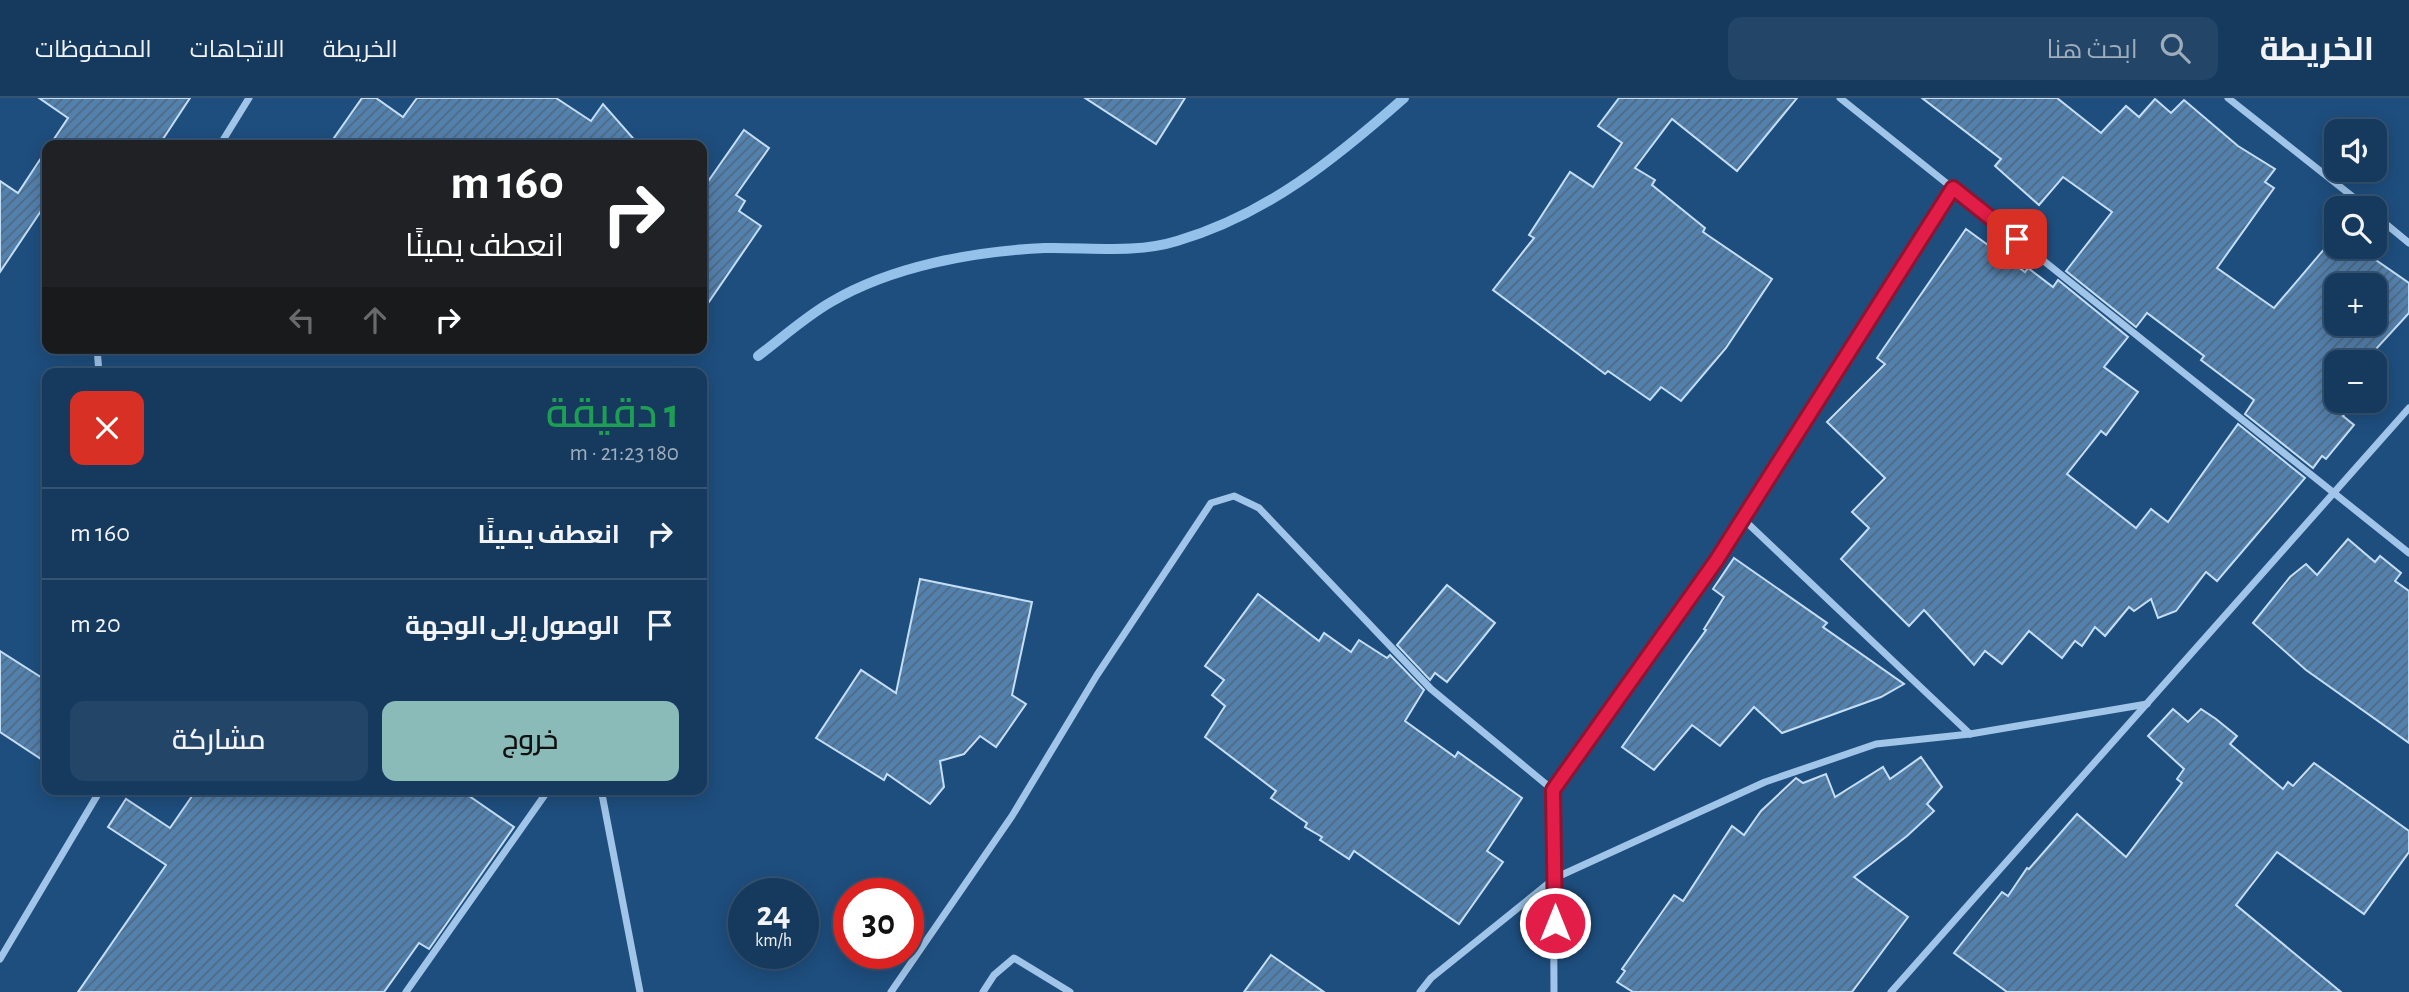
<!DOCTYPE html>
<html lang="ar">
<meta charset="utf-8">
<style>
:root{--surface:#163a5e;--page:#234567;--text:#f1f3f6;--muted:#9eadbc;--line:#355473;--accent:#8bbbb9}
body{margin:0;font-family:"Alegreya Sans",Cairo,sans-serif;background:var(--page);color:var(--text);direction:rtl;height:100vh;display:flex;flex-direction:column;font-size:26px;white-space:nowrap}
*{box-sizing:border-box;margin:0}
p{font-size:23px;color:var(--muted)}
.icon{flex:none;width:38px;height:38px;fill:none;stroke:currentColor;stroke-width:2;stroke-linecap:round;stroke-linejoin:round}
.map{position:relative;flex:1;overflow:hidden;direction:ltr}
.side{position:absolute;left:42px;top:270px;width:665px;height:427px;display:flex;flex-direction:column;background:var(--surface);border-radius:14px;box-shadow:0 4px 18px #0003,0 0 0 2px var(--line);direction:rtl}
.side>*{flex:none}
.banner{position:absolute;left:42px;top:42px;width:665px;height:214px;border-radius:14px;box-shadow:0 4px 18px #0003,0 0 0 2px var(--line);direction:rtl;background:#202124;color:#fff;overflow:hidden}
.tools{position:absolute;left:2324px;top:21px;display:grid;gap:14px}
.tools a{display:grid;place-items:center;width:63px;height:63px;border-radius:14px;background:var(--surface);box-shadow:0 4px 18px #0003,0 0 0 2px var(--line);font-size:35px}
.speed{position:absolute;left:728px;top:780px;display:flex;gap:14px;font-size:35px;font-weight:700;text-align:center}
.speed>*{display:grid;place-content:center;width:91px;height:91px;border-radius:50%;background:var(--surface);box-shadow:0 4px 18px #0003,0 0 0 2px var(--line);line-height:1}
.speed small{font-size:18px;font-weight:400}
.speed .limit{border:10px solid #d22;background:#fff;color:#111}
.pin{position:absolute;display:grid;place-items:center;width:60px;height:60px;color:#fff;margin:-30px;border-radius:14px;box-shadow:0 4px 10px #0006}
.me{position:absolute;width:77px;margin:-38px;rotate:0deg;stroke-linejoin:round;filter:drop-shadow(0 0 5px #0008)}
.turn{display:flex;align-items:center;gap:24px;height:147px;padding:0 28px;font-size:32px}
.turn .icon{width:91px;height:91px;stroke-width:2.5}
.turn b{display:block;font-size:49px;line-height:60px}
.lanes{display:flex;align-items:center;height:66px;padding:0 28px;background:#0003;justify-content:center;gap:35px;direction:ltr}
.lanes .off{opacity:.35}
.round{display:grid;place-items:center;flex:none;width:74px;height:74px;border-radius:14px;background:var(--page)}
.overview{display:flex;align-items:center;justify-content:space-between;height:119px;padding:0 28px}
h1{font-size:42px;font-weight:600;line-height:52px;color:#1e9e55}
.action{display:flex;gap:14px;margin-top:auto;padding:14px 28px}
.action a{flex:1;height:80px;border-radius:14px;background:var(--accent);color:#111;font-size:28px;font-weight:600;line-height:80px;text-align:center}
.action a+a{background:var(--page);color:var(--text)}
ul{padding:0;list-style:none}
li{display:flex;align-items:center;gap:21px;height:91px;padding:0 28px;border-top:2px solid var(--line)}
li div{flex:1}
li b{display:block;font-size:26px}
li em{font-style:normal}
header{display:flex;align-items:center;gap:42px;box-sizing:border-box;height:98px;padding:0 35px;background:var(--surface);border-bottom:2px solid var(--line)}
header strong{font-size:33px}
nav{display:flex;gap:38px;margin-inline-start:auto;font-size:24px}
.search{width:490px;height:63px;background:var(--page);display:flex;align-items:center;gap:18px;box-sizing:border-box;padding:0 24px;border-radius:14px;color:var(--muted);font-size:26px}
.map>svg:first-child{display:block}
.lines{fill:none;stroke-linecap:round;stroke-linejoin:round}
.stream{stroke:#94c1ea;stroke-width:10}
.building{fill:url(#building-hatch);stroke:#c4def6;stroke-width:2;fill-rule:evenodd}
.minor{stroke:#a0c5e8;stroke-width:7}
.route-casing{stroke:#92132f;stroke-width:18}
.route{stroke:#e11d48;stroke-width:12}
</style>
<header>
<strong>الخريطة</strong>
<div class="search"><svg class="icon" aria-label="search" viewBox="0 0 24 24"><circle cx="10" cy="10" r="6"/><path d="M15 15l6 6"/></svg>ابحث هنا</div>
<nav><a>الخريطة</a><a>الاتجاهات</a><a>المحفوظات</a></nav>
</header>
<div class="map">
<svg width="2409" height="894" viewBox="0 0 2409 894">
<defs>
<pattern id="building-hatch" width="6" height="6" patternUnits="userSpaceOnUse" patternTransform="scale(1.75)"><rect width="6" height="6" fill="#5381ad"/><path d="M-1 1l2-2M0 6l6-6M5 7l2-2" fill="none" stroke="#506981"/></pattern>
</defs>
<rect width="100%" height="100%" fill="#1e4e7e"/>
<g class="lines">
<path class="stream" d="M 758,258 C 782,240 805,219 831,204 C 892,168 975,153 1045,150 C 1089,149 1135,156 1177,143 C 1266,117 1335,61 1404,0"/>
</g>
<g class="building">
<path d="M 39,0 L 190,0 L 159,47 L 50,47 L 68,20 Z"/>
<path d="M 362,0 L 376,0 L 403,19 L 417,0 L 556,0 L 591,23 L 603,6 L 639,47 L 329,47 Z"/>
<path d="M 1085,0 L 1185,0 L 1156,46 Z"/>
<path d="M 1619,0 L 1797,0 L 1737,73 L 1672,21 L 1635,70 L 1655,82 L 1652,87 L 1705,130 L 1703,134 L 1772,181 L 1726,250 L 1681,303 L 1661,289 L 1650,302 L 1608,273 L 1605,276 L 1493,192 L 1534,140 L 1529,137 L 1570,74 L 1593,89 L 1622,45 L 1598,28 Z"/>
<path d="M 1922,0 L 2057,0 L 2101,35 L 2126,8 L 2139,19 L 2155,1 L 2171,15 L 2184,2 L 2238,48 L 2275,71 L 2265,84 L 2274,90 L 2217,170 L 2274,210 L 2326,149 L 2357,149 L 2409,185 L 2409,215 L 2364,264 L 2336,264 L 2336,294 L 2328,303 L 2355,303 L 2343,318 L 2354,327 L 2326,361 L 2322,358 L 2313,370 L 2245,316 L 2254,302 L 2201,262 L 2204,258 L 2147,215 L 2136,229 L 2066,173 L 2112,114 L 2063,79 L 2039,107 L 1995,68 L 2001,61 ZM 2336,187 L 2375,187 L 2375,226 L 2336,226 Z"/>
<path d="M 744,32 L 769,50 L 736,97 L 745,103 L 739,113 L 761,128 L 702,214 L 702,92 Z"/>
<path d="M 47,51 L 47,104 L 0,174 L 0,83 L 18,95 Z"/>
<path d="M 1966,131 L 2025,174 L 2028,170 L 2053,189 L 2058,182 L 2128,239 L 2104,269 L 2138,294 L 2106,337 L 2101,333 L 2067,376 L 2136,430 L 2151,411 L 2168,424 L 2238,326 L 2305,380 L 2217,483 L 2206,474 L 2176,513 L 2158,520 L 2151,501 L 2134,513 L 2129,509 L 2105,538 L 2095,529 L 2082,548 L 2075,543 L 2062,560 L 2029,533 L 2002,566 L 1985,553 L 1974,567 L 1924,512 L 1909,528 L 1841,461 L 1869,430 L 1852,414 L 1885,380 L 1827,324 L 1885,266 L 1877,260 Z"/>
<path d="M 2348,441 L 2375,464 L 2380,458 L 2401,475 L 2395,483 L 2409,493 L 2409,645 L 2306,572 L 2253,525 L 2290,479 L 2306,466 L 2317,477 Z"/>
<path d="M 1734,460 L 1827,525 L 1823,529 L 1904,586 L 1881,599 L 1782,635 L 1754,609 L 1720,648 L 1692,627 L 1654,672 L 1622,649 L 1706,532 L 1704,531 L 1724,499 L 1713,491 Z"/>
<path d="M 920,481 L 1032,504 L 1012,597 L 1026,606 L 996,649 L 980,638 L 964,656 L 940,663 L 944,689 L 930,706 L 887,676 L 884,682 L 816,640 L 861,572 L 896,595 Z"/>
<path d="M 1447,487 L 1495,525 L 1447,584 L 1435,575 L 1430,582 L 1397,547 Z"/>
<path d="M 1258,496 L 1319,543 L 1324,535 L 1351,554 L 1359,542 L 1387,560 L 1390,557 L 1424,592 L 1405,623 L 1455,659 L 1458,654 L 1522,700 L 1487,753 L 1503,764 L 1459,826 L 1354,753 L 1349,761 L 1320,742 L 1322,739 L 1305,729 L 1307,725 L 1271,700 L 1276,693 L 1205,639 L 1225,608 L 1212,597 L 1224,582 L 1205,568 Z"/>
<path d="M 0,553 L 47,583 L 47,665 L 0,634 Z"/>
<path d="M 2173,611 L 2188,624 L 2201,611 L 2216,621 L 2237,638 L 2230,646 L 2283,691 L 2288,684 L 2293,688 L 2314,665 L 2409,733 L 2409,754 L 2364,816 L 2277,754 L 2236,807 L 2341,894 L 2007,894 L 1954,855 L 2002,794 L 2008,798 L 2027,770 L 2029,771 L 2077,716 L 2126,759 L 2182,685 L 2177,681 L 2184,671 L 2148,638 Z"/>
<path d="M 1921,659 L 1942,689 L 1927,706 L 1934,713 L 1907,738 L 1854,779 L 1908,819 L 1852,894 L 1633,894 L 1617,884 L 1625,873 L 1622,871 L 1674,797 L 1683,803 L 1732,728 L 1744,737 L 1761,713 L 1796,680 L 1803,685 L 1826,676 L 1835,699 L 1883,669 L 1890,681 Z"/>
<path d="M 197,691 L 459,691 L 514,729 L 429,851 L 419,845 L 384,894 L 78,894 L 166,767 L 108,729 L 126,701 L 170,730 Z"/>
<path d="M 1271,857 L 1324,894 L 1244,894 Z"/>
</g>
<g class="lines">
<g class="minor">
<path d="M 1840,0 L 2409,455"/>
<path d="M 2228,0 L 2367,110"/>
<path d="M 220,47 L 249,0"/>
<path d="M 2375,117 L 2409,145"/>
<path d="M 97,250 L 99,275"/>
<path d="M 1741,419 L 1970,636"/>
<path d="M 601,691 L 640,894"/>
<path d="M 0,861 L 101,691"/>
<path d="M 406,894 L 549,691"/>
<path d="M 891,894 L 1012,718 L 1097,577 L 1211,405 L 1234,398 L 1259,410 L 1431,591 L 1553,692"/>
<path d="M 983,894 L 994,877 L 1014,860 L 1070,894"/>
<path d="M 1420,894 L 1431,880 L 1555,780 L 1765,684 L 1876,646 L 1970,636 L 2147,606"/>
<path d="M 1554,894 L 1553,692 L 1716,463 L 1953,90"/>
<path d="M 1891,894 L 2409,310"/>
</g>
</g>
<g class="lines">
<g class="route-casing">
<path id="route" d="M 1555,825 L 1553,692 L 1716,463 L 1953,90 L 2017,141"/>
</g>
<use href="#route" class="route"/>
</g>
</svg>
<div class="tools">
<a><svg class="icon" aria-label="sound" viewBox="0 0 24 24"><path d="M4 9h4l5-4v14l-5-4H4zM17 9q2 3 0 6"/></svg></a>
<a><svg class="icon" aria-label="search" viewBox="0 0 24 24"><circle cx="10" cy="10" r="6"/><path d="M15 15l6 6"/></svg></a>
<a>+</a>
<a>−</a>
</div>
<div class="speed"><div>24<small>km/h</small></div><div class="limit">30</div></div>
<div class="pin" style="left:2017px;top:141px;background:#d93025"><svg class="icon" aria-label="arrive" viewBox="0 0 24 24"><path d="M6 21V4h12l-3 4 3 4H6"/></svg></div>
<svg class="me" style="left:1555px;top:825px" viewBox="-20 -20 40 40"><circle r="17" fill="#e11d48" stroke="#fff" stroke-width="3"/><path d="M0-11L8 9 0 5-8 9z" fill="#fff"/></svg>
<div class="banner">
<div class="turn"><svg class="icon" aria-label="right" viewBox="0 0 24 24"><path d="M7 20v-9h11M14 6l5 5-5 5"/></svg><div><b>160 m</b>انعطف يمينًا</div></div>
<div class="lanes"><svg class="icon off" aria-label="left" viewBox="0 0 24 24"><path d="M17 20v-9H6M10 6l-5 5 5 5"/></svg><svg class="icon off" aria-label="ahead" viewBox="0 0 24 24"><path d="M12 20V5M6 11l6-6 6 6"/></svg><svg class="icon" aria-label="right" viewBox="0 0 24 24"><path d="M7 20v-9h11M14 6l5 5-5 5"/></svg></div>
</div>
<section class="side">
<div class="overview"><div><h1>1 دقيقة</h1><p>180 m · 21:23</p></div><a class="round" style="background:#d93025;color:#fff"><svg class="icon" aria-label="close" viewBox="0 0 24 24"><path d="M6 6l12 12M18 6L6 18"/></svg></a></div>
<ul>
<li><svg class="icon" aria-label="right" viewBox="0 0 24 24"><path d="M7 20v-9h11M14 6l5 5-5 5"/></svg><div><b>انعطف يمينًا</b></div><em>160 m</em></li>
<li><svg class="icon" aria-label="arrive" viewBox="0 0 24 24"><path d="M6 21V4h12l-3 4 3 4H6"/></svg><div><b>الوصول إلى الوجهة</b></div><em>20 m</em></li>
</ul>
<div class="action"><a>خروج</a><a>مشاركة</a></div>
</section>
</div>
